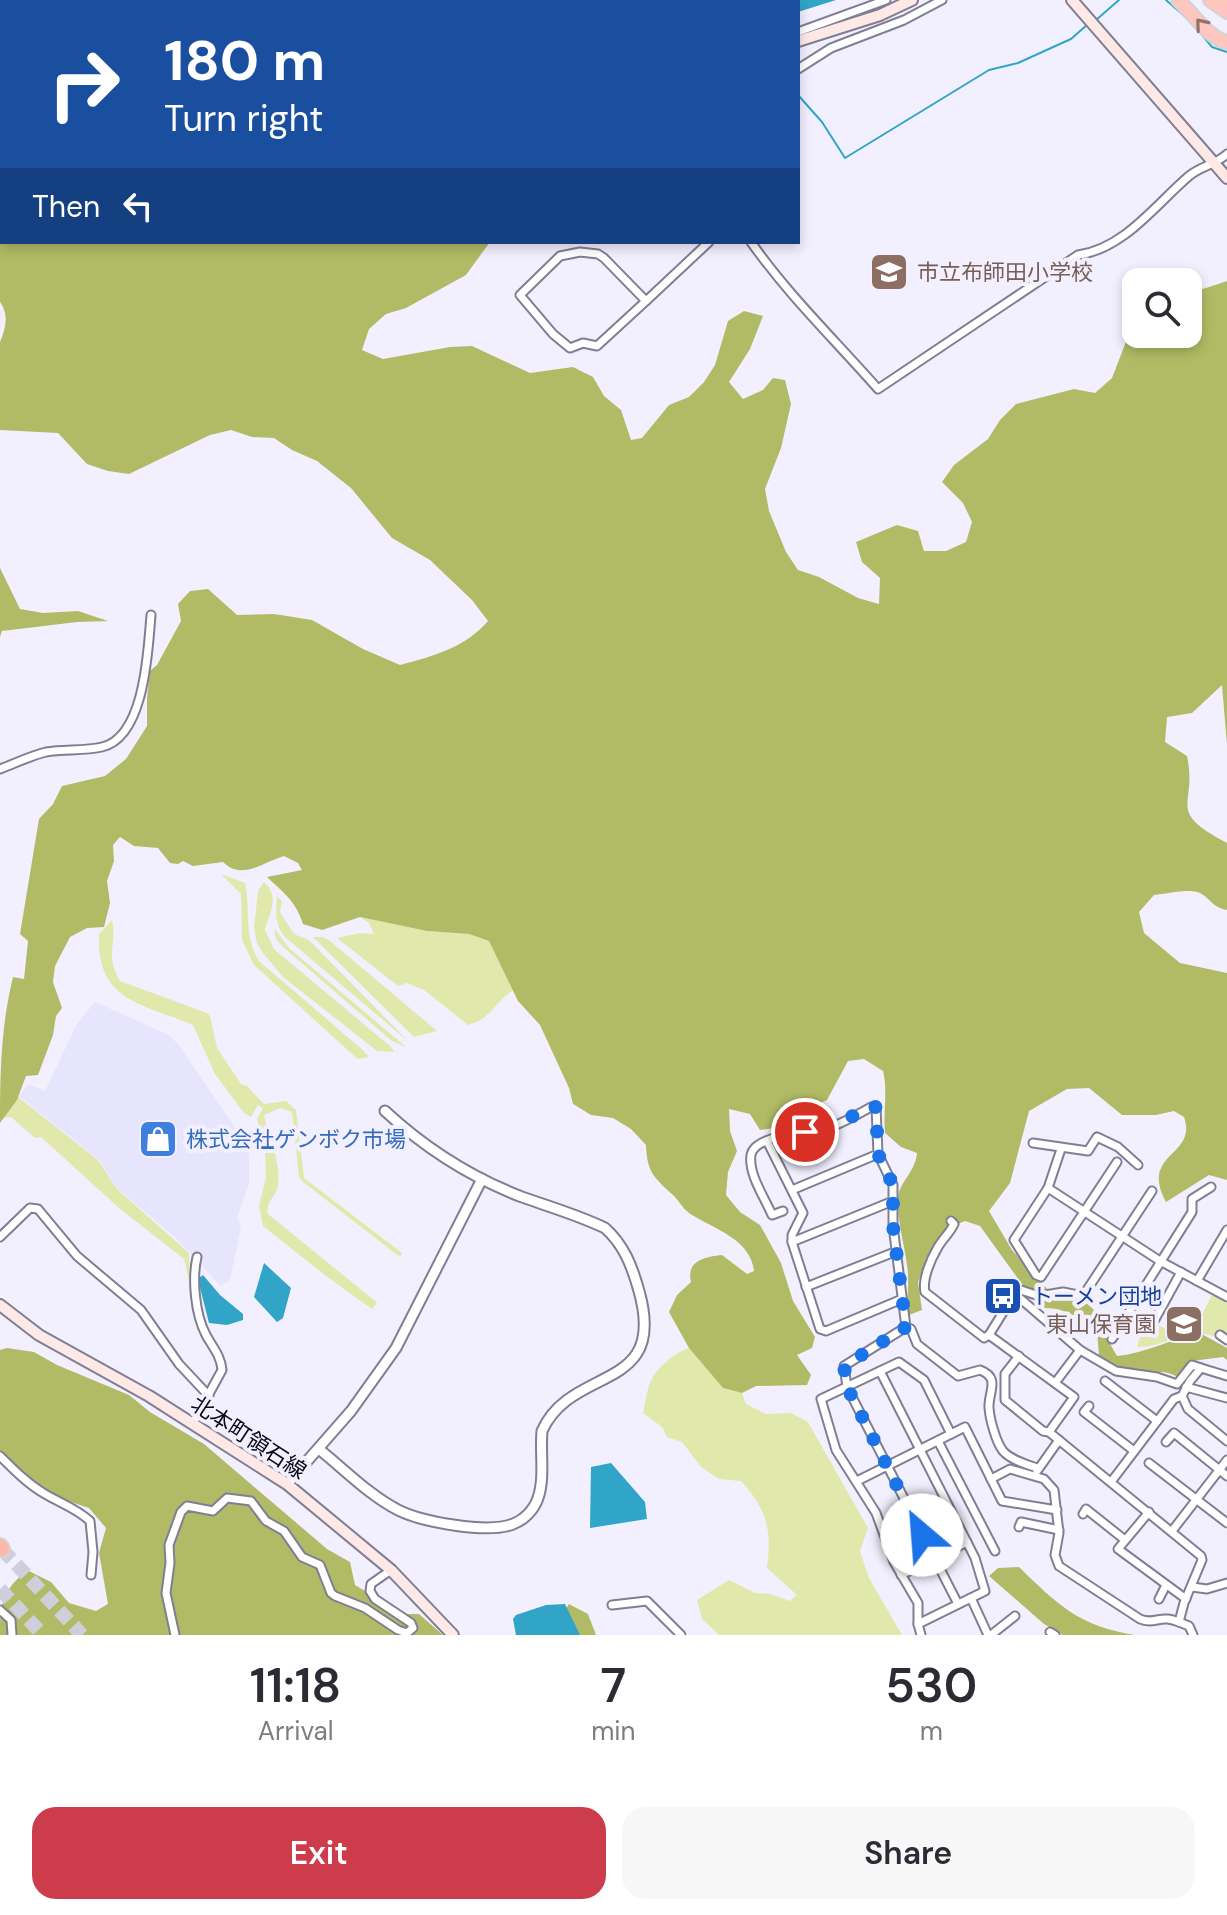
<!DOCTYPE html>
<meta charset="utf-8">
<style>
:root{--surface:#fff;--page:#f7f7f7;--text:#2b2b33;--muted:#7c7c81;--accent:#cc3c4b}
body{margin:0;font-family:"DM Sans","Noto Sans JP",sans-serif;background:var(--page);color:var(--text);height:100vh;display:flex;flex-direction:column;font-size:30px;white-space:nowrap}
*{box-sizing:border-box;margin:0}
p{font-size:26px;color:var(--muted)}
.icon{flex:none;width:44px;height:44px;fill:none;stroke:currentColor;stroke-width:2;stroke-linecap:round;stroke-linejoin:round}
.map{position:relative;height:1635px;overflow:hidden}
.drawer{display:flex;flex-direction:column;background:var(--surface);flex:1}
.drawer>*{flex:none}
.guide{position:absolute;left:0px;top:0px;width:800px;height:244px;box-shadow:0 4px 12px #0003;background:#1a4fa0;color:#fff;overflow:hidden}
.controls{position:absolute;left:1122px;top:268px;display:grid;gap:16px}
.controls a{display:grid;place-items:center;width:80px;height:80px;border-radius:16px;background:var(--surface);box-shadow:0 4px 12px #0003;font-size:40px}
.pin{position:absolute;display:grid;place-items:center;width:68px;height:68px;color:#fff;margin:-34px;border:4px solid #fff;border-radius:50%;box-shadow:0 2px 8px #0007}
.me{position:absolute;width:88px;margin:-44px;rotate:333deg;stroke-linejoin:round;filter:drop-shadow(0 0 6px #0008)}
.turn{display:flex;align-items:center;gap:28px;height:168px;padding:0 32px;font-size:36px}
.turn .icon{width:104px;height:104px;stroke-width:2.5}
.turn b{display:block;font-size:56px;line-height:68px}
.then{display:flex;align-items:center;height:76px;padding:0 32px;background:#0003;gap:16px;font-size:30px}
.eta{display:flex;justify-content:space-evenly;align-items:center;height:136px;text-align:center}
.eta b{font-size:48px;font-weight:600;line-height:56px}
.primary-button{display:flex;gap:16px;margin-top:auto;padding:16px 32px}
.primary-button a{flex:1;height:92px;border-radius:24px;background:var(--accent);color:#fff;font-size:32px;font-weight:600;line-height:92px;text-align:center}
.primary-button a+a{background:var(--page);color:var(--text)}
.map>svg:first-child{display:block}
.built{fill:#e7e4fd}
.green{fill:#e0e9ab}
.forest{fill:#b1bb65}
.water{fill:#30a5c7}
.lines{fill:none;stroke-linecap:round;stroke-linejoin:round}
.stream{stroke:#30a5c7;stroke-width:2}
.motorway-tunnel{stroke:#cfcedb;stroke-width:14;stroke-dasharray:14 7;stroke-linecap:butt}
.minor-casing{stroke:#807e93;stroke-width:11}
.tertiary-casing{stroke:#807e93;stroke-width:13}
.secondary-casing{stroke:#807e93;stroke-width:14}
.trunk-casing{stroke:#d3d3d4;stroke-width:16}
.motorway-casing{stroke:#d3d3d4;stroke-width:18}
.minor{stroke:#fff;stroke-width:7}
.tertiary{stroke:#fff;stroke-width:9}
.secondary{stroke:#fee9e6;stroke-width:10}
.trunk{stroke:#fec6bc;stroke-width:12}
.motorway{stroke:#fdb7ac;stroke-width:14}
.oneway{stroke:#917170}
.route{stroke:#1a73e8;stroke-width:14;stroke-dasharray:0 25.2}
.labels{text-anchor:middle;stroke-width:8;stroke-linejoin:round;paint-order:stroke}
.education-label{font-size:22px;fill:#785e54;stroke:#f2f0ff;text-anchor:start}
.shop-label{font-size:22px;fill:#366cbe;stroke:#f2f0ff;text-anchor:start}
.transit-label{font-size:22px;fill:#164399;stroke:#f2f0ff;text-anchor:start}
.street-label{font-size:22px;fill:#0b0a12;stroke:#f2f0ff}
</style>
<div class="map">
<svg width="1227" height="1635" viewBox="0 0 1227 1635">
<rect width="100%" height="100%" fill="#f2f0ff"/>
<path class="built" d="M 95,1002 L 167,1034 L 178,1044 L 247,1145 L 249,1153 L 249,1184 L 237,1217 L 241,1226 L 230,1280 L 221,1286 L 177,1239 L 117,1188 L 99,1160 L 19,1096 L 29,1084 L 45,1091 L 77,1024 Z"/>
<g class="green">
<path d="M 221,874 L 245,883 C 251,910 243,938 260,962 L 364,1051 L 369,1057 L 358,1059 L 353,1055 L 254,965 L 242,940 L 241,894 Z"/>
<path d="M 264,882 C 280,896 270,912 265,930 L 274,949 L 391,1047 L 394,1052 L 377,1051 L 283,977 L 262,952 L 257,943 L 254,927 L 258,891 Z"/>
<path d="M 277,896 L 282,901 L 280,912 L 294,934 L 309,940 L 409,1042 L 285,937 C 274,924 276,912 277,896 Z"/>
<path d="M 360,917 L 427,931 L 469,934 L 489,941 L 515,989 C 495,1001 492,1019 468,1025 L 424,990 L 407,983 L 398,986 L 337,938 L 360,933 L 374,934 L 369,923 Z"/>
<path d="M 112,920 C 118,943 104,954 120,981 L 207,1013 L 210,1016 L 217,1048 L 241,1084 L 247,1086 L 264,1104 L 286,1101 L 296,1110 L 304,1178 L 402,1253 L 400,1257 L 303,1182 L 299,1177 L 292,1112 L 280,1108 L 264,1115 C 268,1138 281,1159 278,1185 C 277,1197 265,1201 268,1214 L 375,1301 L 377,1303 L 372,1309 L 326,1276 L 263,1226 L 259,1206 L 266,1177 L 265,1151 L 257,1119 L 263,1108 L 258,1105 L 251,1117 L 244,1113 L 215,1074 L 193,1025 C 141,1003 96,1001 99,934 Z"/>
<path d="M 274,928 L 289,948 L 406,1047 L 392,1041 L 282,946 L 276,939 Z"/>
<path d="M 313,937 L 323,937 L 330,941 L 437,1031 L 414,1037 Z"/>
<path d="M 18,1097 L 98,1160 L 117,1189 L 189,1253 L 190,1284 L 184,1259 L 119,1208 L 41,1137 L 35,1138 L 11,1117 L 3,1118 Z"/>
<path d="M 1212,1295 L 1227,1303 L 1227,1334 L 1218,1331 L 1216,1337 C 1181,1325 1170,1347 1137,1347 L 1141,1333 L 1150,1321 L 1176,1334 L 1194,1330 Z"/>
<path d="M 689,1348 L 723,1388 L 742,1393 L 746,1404 L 766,1414 L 791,1413 L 808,1422 L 868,1528 L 860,1551 L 869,1578 L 902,1635 L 719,1635 L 702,1619 L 697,1600 L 729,1580 L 755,1593 L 770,1594 L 790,1601 L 797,1595 L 767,1568 C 772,1529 767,1510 741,1481 L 719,1479 L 701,1467 L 682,1442 L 667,1437 L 662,1427 L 643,1413 C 649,1384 648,1376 672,1357 C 678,1353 682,1350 689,1348 Z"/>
</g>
<g class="forest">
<path d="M 0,0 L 278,2 L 2,2 L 2,242 L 490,242 L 466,275 L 406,308 L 386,314 L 369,329 L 362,350 L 383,359 L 450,347 L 472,346 L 530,373 L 573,367 L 593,377 L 604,396 L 621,410 L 631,440 L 642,438 L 669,405 L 689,397 L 704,382 L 715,365 L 728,321 L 744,311 L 763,316 L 750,349 L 729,382 L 743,399 L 763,390 L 773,378 L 785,380 L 791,404 L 781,448 L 765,489 L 769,511 L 786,552 L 798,570 L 819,577 L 858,598 L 879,604 L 880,578 L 862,562 L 856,542 L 897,525 L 918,531 L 924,551 L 946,551 L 966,542 L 972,522 L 963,503 L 942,482 L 954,465 L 988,439 L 1000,420 L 1016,404 L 1074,389 L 1095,393 L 1112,378 L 1127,339 L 1136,330 L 1136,334 L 1188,334 L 1188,294 L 1227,281 L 1227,745 L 1222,685 L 1192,713 L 1167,717 L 1165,742 L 1187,756 C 1198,807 1164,810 1227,843 L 1227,910 C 1212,907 1211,899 1200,893 C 1188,888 1167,894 1154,895 L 1139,912 L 1144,933 L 1180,963 L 1227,973 L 1227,1180 L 1209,1175 L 1166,1202 C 1139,1152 1198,1157 1184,1117 L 1174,1111 L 1156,1115 L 1122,1115 L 1089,1088 L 1067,1089 L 1029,1111 L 1010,1183 L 989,1211 L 1012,1250 L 1052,1294 L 1086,1302 L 1098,1314 L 1105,1335 L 1117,1356 C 1146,1353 1171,1339 1200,1333 L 1227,1348 L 1227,1360 L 1223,1357 L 1192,1361 L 1179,1378 C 1161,1367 1154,1375 1134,1373 C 1121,1371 1110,1362 1099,1355 L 1097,1332 C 1081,1319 1066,1308 1045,1308 L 1024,1287 L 980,1226 L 965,1221 L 946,1229 L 926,1264 L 918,1282 L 922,1310 L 909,1315 C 906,1298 910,1281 907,1265 C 904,1243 897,1220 898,1198 C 899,1182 915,1173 917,1153 L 901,1147 L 885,1133 C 883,1112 888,1091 883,1071 L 864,1059 L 848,1061 L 827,1100 L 807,1109 L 781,1127 L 760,1130 L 750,1114 L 729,1109 L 730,1131 L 737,1151 L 728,1172 L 726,1195 L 740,1212 L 760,1225 L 781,1263 L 793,1301 L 815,1337 L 812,1348 L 797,1355 L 811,1375 L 807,1385 L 756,1386 L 742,1393 L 723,1388 L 689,1348 L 669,1312 L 677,1295 L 691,1282 C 686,1261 704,1257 722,1255 L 747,1274 L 754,1271 C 751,1240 715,1229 692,1215 C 685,1211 680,1203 675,1197 C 655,1178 647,1174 646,1145 L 631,1129 L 613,1118 L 591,1115 L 573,1104 L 569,1088 L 540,1025 L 518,1001 L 489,941 L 469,934 L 427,931 L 360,917 L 322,930 L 303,924 C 296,901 283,892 267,877 L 302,870 L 298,863 L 284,856 C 263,862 242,881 223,862 L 193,866 L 183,861 L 178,864 L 170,863 L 158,848 L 134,846 L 120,837 L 113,845 L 114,861 L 107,881 L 110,903 L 104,927 L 87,928 L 70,937 L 55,966 L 53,982 L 62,1008 L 56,1016 L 53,1035 L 38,1075 L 26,1076 L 17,1100 L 0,1123 C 0,1073 1,1026 13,977 L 24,979 L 28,941 L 20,934 L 39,819 L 53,804 L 62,786 L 105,776 L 126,759 L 147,726 L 147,698 L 150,671 L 157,665 L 181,621 L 178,604 L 190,591 L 208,589 L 237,615 L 274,614 L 312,620 L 363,649 L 400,665 C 433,656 465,648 488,621 L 472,600 L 430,560 L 392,538 L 351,488 L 317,461 L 292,450 L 274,438 L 252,437 L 231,430 L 210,435 L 129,474 L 108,471 L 87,464 L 58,433 L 0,430 L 0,342 C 6,328 9,314 0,302 Z"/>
<path d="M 0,568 L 20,609 L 43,613 L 78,611 L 108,621 L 77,622 L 2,631 L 0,637 Z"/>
<path d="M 7,1348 L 34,1352 L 57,1365 L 129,1395 L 150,1412 L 204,1444 L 327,1549 L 350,1562 L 355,1585 L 403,1614 L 419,1614 L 443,1635 L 0,1635 C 0,1602 2,1592 27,1570 L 51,1582 L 69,1603 L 96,1611 L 108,1604 L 99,1553 L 106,1528 L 89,1508 L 41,1492 L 0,1451 L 0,1350 Z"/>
<path d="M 1019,1567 C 1058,1605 1079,1626 1135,1635 L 1063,1635 L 1044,1624 L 989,1576 L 998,1568 Z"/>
<path d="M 569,1604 L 588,1614 L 596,1635 L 574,1635 L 565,1610 Z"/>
</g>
<g class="water">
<path d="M 555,0 L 836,0 L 798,12 L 798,2 Z"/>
<path d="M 264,1263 L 291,1288 L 283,1318 L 277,1322 L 254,1297 Z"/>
<path d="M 203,1275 L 220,1295 L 243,1314 L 243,1320 L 227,1325 L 209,1323 L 199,1284 L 199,1278 Z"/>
<path d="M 611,1463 L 645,1502 L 647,1519 L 590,1528 L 591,1467 Z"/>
<path d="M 565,1604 L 580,1635 L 516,1635 L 513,1619 L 516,1615 L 546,1605 Z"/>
</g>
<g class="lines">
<g class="stream">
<path d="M 1166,0 L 1189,20"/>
<path d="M 1096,20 L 1119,0"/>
<path d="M 1199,31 L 1212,47 L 1227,52"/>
<path d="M 798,95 L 822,122 L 845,158 L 989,70 L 1018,63 L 1051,48 L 1071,39 L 1088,24"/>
</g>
<g class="motorway-tunnel">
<path d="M 2,1549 L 82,1635"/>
<path d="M 0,1589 L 43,1635"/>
</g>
<g class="minor-casing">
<g id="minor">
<path d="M 421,0 L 431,2"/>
<path d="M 474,0 L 478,2"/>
<path d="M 798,32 L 886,0"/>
<path d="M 798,69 L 831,48 L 904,20 L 942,0"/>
<path d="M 751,242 C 789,296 835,340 878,389 L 1078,255 C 1124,249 1156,204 1189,176 C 1201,166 1215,165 1227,154"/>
<path d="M 580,252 L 598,254 L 604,258 L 646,301 L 597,346 L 583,343 L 570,348 L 553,334 L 520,295 L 560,256 Z"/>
<path d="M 646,301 L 709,242"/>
<path d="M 0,769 C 16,763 30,756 46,752 C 64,749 84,751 102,747 C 145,737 148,650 151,615"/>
<path d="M 767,1141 L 803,1213 L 792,1235 L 792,1242 L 820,1329 L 826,1331 L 902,1299"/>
<path d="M 1033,1143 L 1088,1151 L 1097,1137 L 1118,1147 L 1138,1165"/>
<path d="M 1061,1149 L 1048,1188 L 1014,1240 L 1036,1275 L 1041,1277 L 1117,1162"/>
<path d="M 1048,1188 L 1160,1261 L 1227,1297"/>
<path d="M 792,1190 L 878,1154"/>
<path d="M 783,1211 L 772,1215 C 765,1198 748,1174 751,1155 C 755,1133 815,1133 831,1127 C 845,1122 858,1114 871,1107 L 876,1107 L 878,1154 L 893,1185 L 893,1226 L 906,1327 L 911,1329 L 917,1344 L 958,1376 L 980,1370 C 1001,1378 988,1392 989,1408 C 990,1420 996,1442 1003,1451 C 1011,1460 1026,1464 1037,1468"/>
<path d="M 951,1221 L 954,1224 C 950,1233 943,1238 938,1247 C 931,1259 922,1279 925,1292 L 984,1338 L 989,1335 L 1074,1397 L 1049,1432 L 1201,1556 L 1202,1560 L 1184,1603 L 1179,1622"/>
<path d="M 0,1237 L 30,1208 L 38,1209 L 77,1256 L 141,1310 L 179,1364 L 209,1396"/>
<path d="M 792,1242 L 893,1201"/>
<path d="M 1197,1281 L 1227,1230"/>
<path d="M 806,1287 L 897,1251"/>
<path d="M 1016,1295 L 1080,1350 L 1055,1383"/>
<path d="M 1154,1321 L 1181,1272"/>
<path d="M 906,1327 L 844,1366 L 847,1387 L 958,1604"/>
<path d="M 989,1335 L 1010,1301 L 1021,1290 L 1039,1296 L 1063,1292 L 1083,1296 L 1152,1191"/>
<path d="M 1220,1335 L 1227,1340"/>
<path d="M 1112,1339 L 1192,1212 L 1192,1199 L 1211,1187"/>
<path d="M 1080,1350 L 1116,1371 L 1157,1377 L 1177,1384 L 1192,1365 L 1201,1368"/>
<path d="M 1019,1356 L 1005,1374 L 1005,1400 L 1043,1431 L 1049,1432"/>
<path d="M 880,1371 L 975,1558 L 985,1591 L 918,1624"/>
<path d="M 1227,1376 L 1201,1368 L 1190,1381 L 1182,1396 L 1188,1409 L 1227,1441"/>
<path d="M 1105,1381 L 1157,1421"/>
<path d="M 1186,1387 L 1227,1398"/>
<path d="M 1089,1406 L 1084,1412 L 1134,1451"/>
<path d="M 193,1423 L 222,1370 C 221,1356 212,1346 206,1335 C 195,1314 192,1279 197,1257"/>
<path d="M 938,1441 L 995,1551"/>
<path d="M 1166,1442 L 1174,1433 L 1227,1476"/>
<path d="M 0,1456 C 14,1470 28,1484 45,1494 C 62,1504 76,1508 90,1521 L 93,1552 L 91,1575"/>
<path d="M 1149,1463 L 1227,1523"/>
<path d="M 1037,1471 L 1059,1440"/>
<path d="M 991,1479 L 1010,1469 L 1044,1479 L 1054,1490 L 1059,1533 L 1055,1555 L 1059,1566 L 1140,1619 C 1152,1624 1157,1618 1168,1619 C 1175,1620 1182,1623 1189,1626 L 1193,1635"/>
<path d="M 857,1481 L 965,1427 L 1002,1501 L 1057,1510"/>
<path d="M 1111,1482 L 1174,1399 L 1182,1396"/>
<path d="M 1149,1512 L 1118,1549 L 1186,1599"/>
<path d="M 1083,1514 L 1086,1509 L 1125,1540"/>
<path d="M 1019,1527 L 1021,1522 L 1059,1530"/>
<path d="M 1172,1531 L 1227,1460"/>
<path d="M 901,1575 L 967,1542"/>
<path d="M 1192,1587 L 1207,1589 L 1227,1583"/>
<path d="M 971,1598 L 988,1635"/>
<path d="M 1159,1599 L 1166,1585"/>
<path d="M 612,1605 L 647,1601 L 681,1635"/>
<path d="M 0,1610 L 11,1620 L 12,1635"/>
<path d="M 1050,1632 L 1055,1635"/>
<path d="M 175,1635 L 166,1593 L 170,1563 L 169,1545 L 181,1512 L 187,1506 L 213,1511 L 227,1498 L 251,1501 L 266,1521 L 284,1531 L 302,1557 L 320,1565 L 331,1593 L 335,1596 L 365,1608 L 398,1630 L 407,1633 L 413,1628 L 411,1623 L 375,1599 L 370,1591 L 371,1584 L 391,1570"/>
<path d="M 921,1635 L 918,1624 L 918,1603 L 894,1562 L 876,1513 L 836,1450 L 821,1399 L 899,1362 L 924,1380 L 951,1434"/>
<path d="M 991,1635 L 1015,1616"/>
</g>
</g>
<g class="tertiary-casing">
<g id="tertiary">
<path d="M 320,1450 C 345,1470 369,1495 398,1510 C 422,1522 488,1534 513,1524 C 524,1520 534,1510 538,1498 C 545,1478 540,1452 542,1431 C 572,1364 668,1394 639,1291 C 632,1266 624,1245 605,1228 C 578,1215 550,1207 522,1197 C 470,1177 426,1149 385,1111"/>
<path d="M 287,1484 L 351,1411 L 396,1348 L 482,1179"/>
</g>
</g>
<g class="secondary-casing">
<g id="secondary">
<path d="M 679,0 L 680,2"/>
<path d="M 1072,0 L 1227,178"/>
<path d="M 798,41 L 880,15 L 912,0"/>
<path d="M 0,1305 L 39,1335 L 149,1396 L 287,1484 L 391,1570 L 453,1635"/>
</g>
</g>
<g class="trunk-casing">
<g id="trunk">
<path d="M 1178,0 C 1193,13 1209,39 1227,42"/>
<path d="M 1210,0 L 1227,12"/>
<path d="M 1225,0 L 1227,1"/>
</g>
</g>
<g class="motorway-casing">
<path id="motorway" d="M 0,1546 L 2,1549"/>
</g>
<use href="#minor" class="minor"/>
<use href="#tertiary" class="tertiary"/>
<use href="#secondary" class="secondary"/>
<use href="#trunk" class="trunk"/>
<use href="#motorway" class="motorway"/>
</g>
<defs><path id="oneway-chevron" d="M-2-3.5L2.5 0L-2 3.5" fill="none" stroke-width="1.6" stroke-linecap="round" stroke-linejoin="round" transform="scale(2)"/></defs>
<use class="oneway" href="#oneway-chevron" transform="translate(1201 24) rotate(-130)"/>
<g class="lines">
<path class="route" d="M 805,1132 L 831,1127 L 871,1107 L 876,1107 L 878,1154 L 893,1185 L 893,1226 L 906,1327 L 844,1366 L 847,1387 L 922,1535"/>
</g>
<defs>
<g id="school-square" transform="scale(2)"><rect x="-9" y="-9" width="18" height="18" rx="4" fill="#8d6e63" stroke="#f2f0ff"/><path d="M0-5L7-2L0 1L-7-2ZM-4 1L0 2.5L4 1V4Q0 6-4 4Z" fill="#fff"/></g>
<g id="shop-square" transform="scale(2)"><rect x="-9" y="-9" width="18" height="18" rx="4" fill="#3f7fe0" stroke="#f2f0ff"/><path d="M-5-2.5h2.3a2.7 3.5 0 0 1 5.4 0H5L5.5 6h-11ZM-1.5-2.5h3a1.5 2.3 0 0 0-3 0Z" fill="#fff"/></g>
<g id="bus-square" transform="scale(2)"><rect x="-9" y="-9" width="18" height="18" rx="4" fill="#1a4fb4" stroke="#f2f0ff"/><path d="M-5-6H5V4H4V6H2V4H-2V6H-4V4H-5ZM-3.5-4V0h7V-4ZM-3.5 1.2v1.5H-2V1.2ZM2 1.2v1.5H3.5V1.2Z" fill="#fff"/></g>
</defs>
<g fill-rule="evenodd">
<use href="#school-square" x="889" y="272"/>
<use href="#shop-square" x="158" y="1139"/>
<use href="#bus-square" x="1003" y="1296"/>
<use href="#school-square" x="1184" y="1324"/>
</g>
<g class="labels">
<g class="education-label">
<text x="917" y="280">市立布師田小学校</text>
<text x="1156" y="1332" text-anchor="end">東山保育園</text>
</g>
<g class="shop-label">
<text x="186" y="1147">株式会社ゲンボク市場</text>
</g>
<g class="transit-label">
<text x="1031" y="1304">トーメン団地</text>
</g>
<g class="street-label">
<text transform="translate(249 1437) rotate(33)" y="8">北本町領石線</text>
</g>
</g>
</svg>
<div class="controls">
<a><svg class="icon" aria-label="search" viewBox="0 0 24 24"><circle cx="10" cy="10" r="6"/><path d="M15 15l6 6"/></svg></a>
</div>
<div class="pin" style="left:805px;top:1132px;background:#d93025"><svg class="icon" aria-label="arrive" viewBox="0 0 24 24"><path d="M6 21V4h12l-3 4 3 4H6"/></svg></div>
<svg class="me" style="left:922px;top:1535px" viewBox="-20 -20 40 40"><circle r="19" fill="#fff"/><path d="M0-13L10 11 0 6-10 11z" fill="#1a73e8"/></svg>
<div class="guide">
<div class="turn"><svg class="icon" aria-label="right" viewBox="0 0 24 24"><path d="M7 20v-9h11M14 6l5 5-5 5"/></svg><div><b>180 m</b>Turn right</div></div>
<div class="then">Then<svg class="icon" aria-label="left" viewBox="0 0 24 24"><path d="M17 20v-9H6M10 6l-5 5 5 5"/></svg></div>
</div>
</div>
<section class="drawer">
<div class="eta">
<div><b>11:18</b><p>Arrival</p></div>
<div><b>7</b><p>min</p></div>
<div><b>530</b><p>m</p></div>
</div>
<div class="primary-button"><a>Exit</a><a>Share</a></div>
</section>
